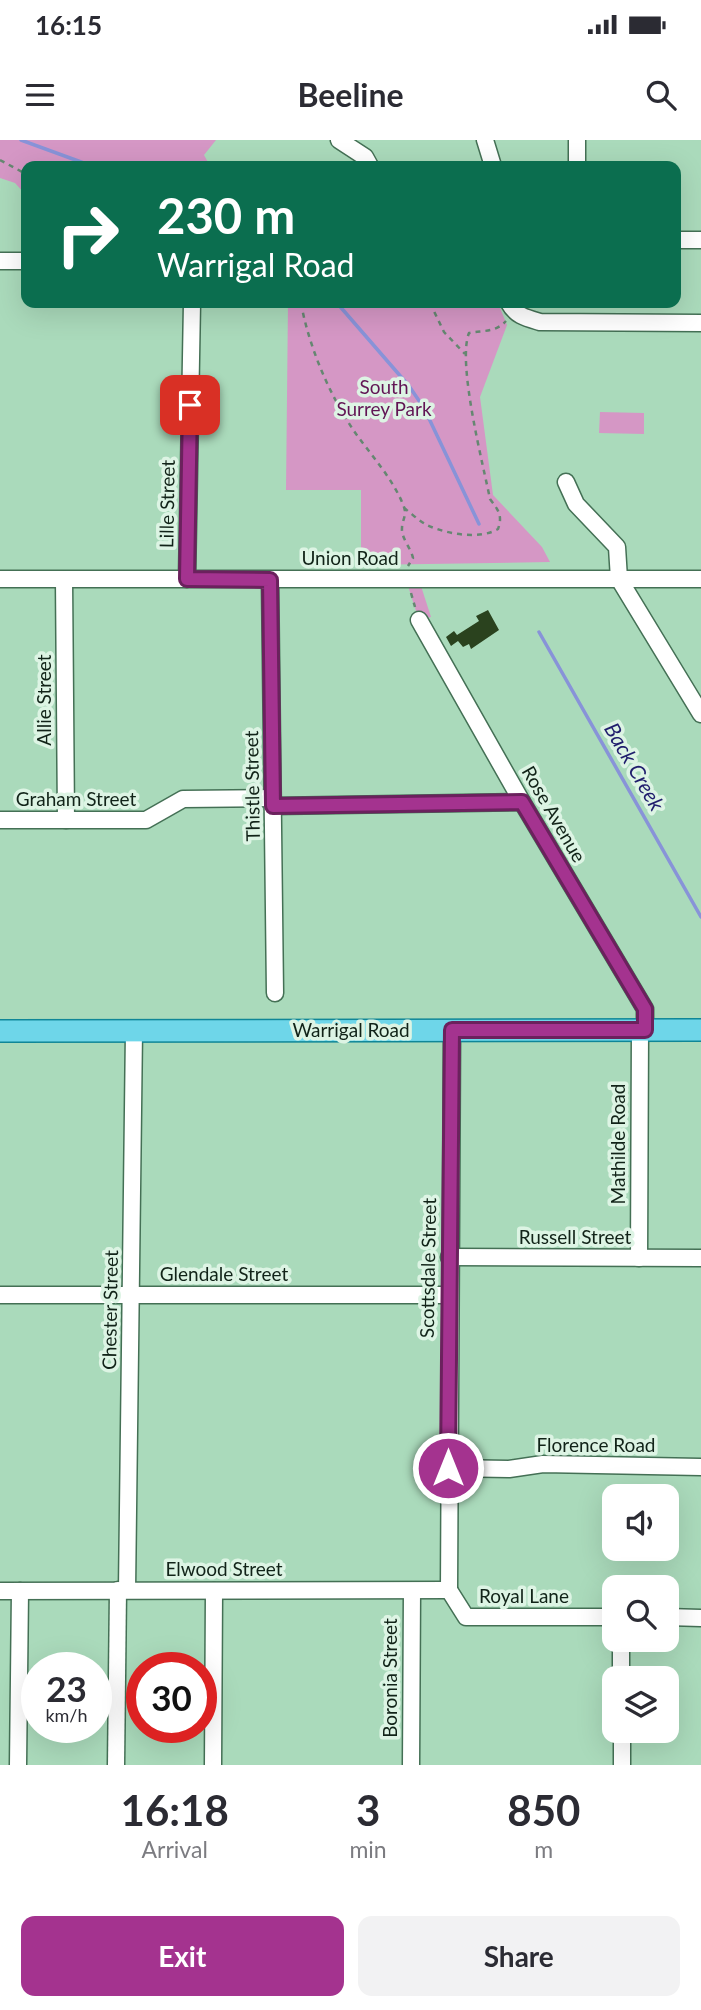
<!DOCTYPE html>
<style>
:root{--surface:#fff;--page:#f2f2f3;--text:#2b2b33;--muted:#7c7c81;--accent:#a4338f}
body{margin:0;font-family:Lato,sans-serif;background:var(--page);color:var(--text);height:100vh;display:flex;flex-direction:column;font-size:26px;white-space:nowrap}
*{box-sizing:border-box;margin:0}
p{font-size:23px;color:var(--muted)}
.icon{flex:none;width:38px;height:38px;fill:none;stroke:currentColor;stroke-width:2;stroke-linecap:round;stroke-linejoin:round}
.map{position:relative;height:1625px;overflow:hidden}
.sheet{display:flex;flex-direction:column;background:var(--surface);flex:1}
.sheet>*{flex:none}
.hud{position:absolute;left:21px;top:21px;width:660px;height:147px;border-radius:14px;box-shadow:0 7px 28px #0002;background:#0b6e4f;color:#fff;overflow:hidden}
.controls{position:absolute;left:602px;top:1344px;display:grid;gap:14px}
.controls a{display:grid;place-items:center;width:77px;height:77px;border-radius:14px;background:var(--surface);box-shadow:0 7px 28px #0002;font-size:35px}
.speed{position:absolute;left:21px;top:1512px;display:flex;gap:14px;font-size:35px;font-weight:700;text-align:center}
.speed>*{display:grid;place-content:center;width:91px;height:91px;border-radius:50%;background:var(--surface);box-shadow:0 7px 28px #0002;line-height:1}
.speed small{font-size:18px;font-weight:400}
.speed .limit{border:10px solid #d22;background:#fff;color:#111}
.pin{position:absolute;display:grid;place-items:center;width:60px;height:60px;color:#fff;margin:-30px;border-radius:14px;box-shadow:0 4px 10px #0006}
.me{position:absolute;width:77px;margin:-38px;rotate:0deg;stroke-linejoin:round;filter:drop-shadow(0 0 5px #0008)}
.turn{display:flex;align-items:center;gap:24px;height:147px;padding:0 21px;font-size:32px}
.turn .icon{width:91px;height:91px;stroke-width:2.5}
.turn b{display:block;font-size:49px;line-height:60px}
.eta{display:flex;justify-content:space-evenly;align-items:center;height:119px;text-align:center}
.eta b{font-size:42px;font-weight:700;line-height:49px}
.action{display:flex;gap:14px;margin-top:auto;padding:14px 21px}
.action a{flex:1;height:80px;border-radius:14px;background:var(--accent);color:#fff;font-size:28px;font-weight:700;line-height:80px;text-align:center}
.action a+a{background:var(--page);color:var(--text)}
.status{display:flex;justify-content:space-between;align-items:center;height:49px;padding:0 35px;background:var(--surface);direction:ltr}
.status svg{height:19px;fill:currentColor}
header{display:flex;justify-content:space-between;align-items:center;height:91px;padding:0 21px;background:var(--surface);font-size:32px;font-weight:700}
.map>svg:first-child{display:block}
.green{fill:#d597c5}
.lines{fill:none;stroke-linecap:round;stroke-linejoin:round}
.stream{stroke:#8893d8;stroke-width:3.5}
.building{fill:#2a421e}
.minor-casing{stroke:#447055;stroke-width:19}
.major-casing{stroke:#0f8697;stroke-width:24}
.path{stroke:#658771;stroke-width:2.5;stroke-dasharray:5 5;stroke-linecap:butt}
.minor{stroke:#fff;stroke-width:16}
.major{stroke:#6ed6e9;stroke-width:21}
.route-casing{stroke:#6b215d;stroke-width:18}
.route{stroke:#a4338f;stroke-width:12}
.labels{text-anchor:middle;stroke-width:7;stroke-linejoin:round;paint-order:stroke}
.park-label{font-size:19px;fill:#611454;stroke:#ddf4e4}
.street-label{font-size:19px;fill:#112318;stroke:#ddf4e4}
.water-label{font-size:21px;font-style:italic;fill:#201e6d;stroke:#ddf4e4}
</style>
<div class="status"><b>16:15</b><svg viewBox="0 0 49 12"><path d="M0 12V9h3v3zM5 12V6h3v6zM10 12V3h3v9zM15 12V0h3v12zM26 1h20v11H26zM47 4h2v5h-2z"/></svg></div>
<header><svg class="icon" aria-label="menu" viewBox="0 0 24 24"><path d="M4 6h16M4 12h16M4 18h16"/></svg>Beeline<svg class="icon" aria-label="search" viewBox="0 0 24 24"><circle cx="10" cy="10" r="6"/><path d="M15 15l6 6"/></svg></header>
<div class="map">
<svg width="701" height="1625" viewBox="0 0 701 1625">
<rect width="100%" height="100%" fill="#aadabb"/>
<g class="green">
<path d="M 0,0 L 216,0 L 204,15 L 210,26 L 26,26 L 26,55 L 15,43 L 0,38 Z"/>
<path d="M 288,163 L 498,163 L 507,185 L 480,257 L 493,355 L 542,407 L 550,422 L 361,425 L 361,350 L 286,350 Z"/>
<path d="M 600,272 L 644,273 L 644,294 L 599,293 Z"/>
<path d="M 420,443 L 431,477 L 419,480 L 408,446 Z"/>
</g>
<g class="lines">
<g class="stream">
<path d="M 21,0 L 92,26"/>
<path d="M 337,163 L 409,246 L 424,268 L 479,384"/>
<path d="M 539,492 L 701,777"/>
</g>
</g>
<path class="building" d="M 488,470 L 499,490 L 471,509 L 469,504 L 463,507 L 458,501 L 451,506 L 446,497 L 454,491 L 457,495 L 479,481 L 476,476 Z"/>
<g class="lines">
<g class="minor-casing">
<g id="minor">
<path d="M 339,0 L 365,17 L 370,26"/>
<path d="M 485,0 L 493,26"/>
<path d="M 577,26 L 577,0"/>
<path d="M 676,100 L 701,100"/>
<path d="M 0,121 L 26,121"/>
<path d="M 509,163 C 516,176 526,178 540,182 L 701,183"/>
<path d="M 566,342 L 576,364 L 617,407 L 619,439 L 701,574"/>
<path d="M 0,439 L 701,439"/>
<path d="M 187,439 L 192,163"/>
<path d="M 64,440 L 66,680"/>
<path d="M 270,440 L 275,853"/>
<path d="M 419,480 L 522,662 L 645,869 L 645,890"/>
<path d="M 273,666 L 522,662"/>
<path d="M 0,680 L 146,680 L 183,659 L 273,658"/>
<path d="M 449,1117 L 701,1118"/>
<path d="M 639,1118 L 640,890"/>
<path d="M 0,1155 L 449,1155"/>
<path d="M 448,1328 L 509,1329 L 543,1324 L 701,1327"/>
<path d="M 127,1450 L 134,890"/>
<path d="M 449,1450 L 452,890"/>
<path d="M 449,1450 L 466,1477 L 614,1477"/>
<path d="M 0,1451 L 449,1450"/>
<path d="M 667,1477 L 701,1478"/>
<path d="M 621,1500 L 621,1538"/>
<path d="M 622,1591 L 622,1625"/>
<path d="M 18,1625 L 20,1451"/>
<path d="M 116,1625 L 118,1450"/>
<path d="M 213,1625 L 214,1451"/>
<path d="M 411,1625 L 412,1451"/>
</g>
</g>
<g class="major-casing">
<path id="major" d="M 0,891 L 701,890"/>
</g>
<g class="path">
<path d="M 0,20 L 26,34"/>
<path d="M 301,163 C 309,207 329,254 354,291 C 371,315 394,340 404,367 C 407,375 402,381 402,388 C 401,398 411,408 413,418 L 408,426"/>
<path d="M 430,163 L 444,192 L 465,214"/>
<path d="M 404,368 C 411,373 419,381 427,385 C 446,394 480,400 498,389 C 503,375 498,370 490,359 C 483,324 457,223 469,193 C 483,190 495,193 506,181"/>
<path d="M 411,453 L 415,467"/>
</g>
<use href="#minor" class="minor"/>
<use href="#major" class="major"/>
</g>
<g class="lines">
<g class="route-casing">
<path id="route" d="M 190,265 L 187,439 L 270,440 L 273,666 L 522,662 L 645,869 L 645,890 L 452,890 L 448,1328"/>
</g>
<use href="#route" class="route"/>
</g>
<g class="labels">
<g class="park-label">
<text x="384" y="254">South<tspan x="384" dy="22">Surrey Park</tspan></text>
</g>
<g class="street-label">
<text transform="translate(167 364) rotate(-89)" y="7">Lille Street</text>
<text x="350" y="425">Union Road</text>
<text transform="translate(44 560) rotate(-90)" y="7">Allie Street</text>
<text transform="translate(252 646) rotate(-91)" y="7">Thistle Street</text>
<text x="76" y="666">Graham Street</text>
<text transform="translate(554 674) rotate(60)" y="7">Rose Avenue</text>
<text x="351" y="897">Warrigal Road</text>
<text transform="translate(618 1004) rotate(-90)" y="7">Mathilde Road</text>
<text x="575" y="1104">Russell Street</text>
<text transform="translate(428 1128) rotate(-89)" y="7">Scottsdale Street</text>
<text x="224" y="1141">Glendale Street</text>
<text transform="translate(110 1170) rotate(-89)" y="7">Chester Street</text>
<text x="596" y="1312">Florence Road</text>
<text x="224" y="1436">Elwood Street</text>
<text x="524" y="1463">Royal Lane</text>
<text transform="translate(390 1538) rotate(-90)" y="7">Boronia Street</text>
</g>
<g class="water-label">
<text transform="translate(634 627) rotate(60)" y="7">Back Creek</text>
</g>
</g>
</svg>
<div class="controls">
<a><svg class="icon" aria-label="sound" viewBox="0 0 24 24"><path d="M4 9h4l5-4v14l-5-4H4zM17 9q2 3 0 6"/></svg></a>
<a><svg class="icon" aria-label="search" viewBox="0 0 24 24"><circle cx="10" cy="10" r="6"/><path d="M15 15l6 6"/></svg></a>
<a><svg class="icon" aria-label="layers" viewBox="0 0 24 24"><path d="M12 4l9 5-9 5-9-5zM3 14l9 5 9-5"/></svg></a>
</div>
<div class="speed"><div>23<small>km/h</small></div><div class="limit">30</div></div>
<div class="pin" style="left:190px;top:265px;background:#d93025"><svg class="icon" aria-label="arrive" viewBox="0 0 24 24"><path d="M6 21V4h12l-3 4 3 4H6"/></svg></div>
<svg class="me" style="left:448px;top:1328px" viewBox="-20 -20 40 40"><circle r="17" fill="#a4338f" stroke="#fff" stroke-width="3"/><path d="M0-11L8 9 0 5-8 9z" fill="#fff"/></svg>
<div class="hud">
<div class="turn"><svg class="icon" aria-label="right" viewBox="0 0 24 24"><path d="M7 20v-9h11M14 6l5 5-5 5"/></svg><div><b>230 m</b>Warrigal Road</div></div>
</div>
</div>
<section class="sheet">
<div class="eta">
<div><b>16:18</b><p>Arrival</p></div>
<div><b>3</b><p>min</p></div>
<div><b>850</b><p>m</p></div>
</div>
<div class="action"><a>Exit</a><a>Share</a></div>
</section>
